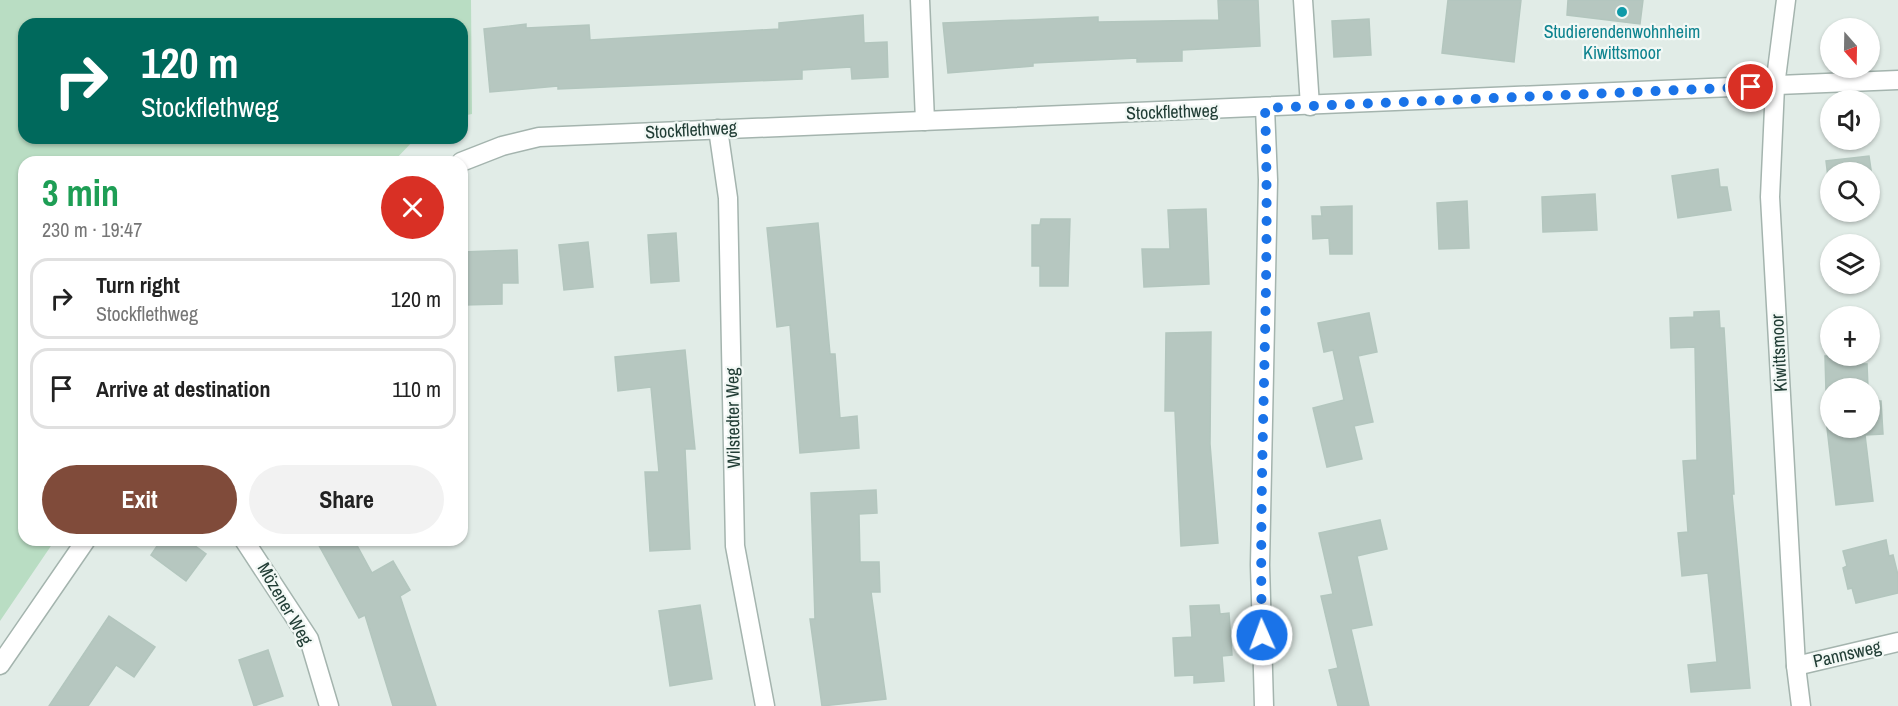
<!DOCTYPE html>
<meta charset="utf-8">
<style>
:root{--surface:#fff;--page:#f2f2f2;--text:#222;--muted:#767676;--line:#e0e0e0;--accent:#804b3a}
body{margin:0;font-family:"Archivo Narrow",sans-serif;background:var(--page);color:var(--text);height:100vh;display:flex;flex-direction:column;font-size:22px;white-space:nowrap}
*{box-sizing:border-box;margin:0}
p{font-size:20px;color:var(--muted)}
.icon{flex:none;width:33px;height:33px;fill:none;stroke:currentColor;stroke-width:2;stroke-linecap:round;stroke-linejoin:round}
.map{position:relative;flex:1;overflow:hidden}
.drawer{position:absolute;left:18px;top:156px;width:450px;height:390px;display:flex;flex-direction:column;background:var(--surface);border-radius:18px;box-shadow:0 2px 4px #0004}
.drawer>*{flex:none}
.hud{position:absolute;left:18px;top:18px;width:450px;height:126px;border-radius:18px;box-shadow:0 2px 4px #0004;background:#00695c;color:#fff;overflow:hidden}
.needle{width:39px;rotate:160deg}
.fabs{position:absolute;left:1820px;top:18px;display:grid;gap:12px}
.fabs a{display:grid;place-items:center;width:60px;height:60px;border-radius:50%;background:var(--surface);box-shadow:0 2px 4px #0004;font-size:30px}
.pin{position:absolute;display:grid;place-items:center;width:51px;height:51px;color:#fff;margin:-26px;border:3px solid #fff;border-radius:50%;box-shadow:0 2px 6px #0007}
.me{position:absolute;width:66px;margin:-33px;rotate:358deg;stroke-linejoin:round;filter:drop-shadow(0 0 4px #0008)}
.turn{display:flex;align-items:center;gap:21px;height:126px;padding:0 24px;font-size:27px}
.turn .icon{width:78px;height:78px;stroke-width:2.5}
.turn b{display:block;font-size:42px;line-height:51px}
.round{display:grid;place-items:center;flex:none;width:63px;height:63px;border-radius:32px;background:var(--page)}
.headline{display:flex;align-items:center;justify-content:space-between;height:102px;padding:0 24px}
h1{font-size:36px;font-weight:800;line-height:45px;color:#1e9e55}
.cta{display:flex;gap:12px;margin-top:auto;padding:12px 24px}
.cta a{flex:1;height:69px;border-radius:36px;background:var(--accent);color:#fff;font-size:24px;font-weight:800;line-height:69px;text-align:center}
.cta a+a{background:var(--page);color:var(--text)}
ul{padding:0;list-style:none}
li{display:flex;align-items:center;gap:18px;height:81px;margin:0 12px 9px;padding:0 12px;border:3px solid var(--line);border-radius:18px}
li div{flex:1}
li b{display:block;font-size:22px}
li em{font-style:normal}
.map>svg:first-child{display:block}
.green{fill:#b9ddc3}
.building{fill:#b6c7c0;stroke:#b3c6be;stroke-width:1.5}
.lines{fill:none;stroke-linecap:round;stroke-linejoin:round}
.minor-casing{stroke:#a4b4ae;stroke-width:21}
.minor{stroke:#fff;stroke-width:18}
.route{stroke:#1a73e8;stroke-width:10;stroke-dasharray:0 18}
.culture-dot{fill:#0f9aa8;stroke:#f2f8f5;stroke-width:2}
.labels{text-anchor:middle;stroke-width:4.5;stroke-linejoin:round;paint-order:stroke}
.culture-label{font-size:18px;fill:#0d838f;stroke:#f2f8f5}
.street-label{font-size:18px;fill:#213d35;stroke:#f2f8f5}
</style>
<div class="map">
<svg width="1898" height="706" viewBox="0 0 1898 706">
<rect width="100%" height="100%" fill="#e1ece7"/>
<path class="green" d="M 0,0 L 471,0 L 472,114 L 462,116 L 462,24 L 24,24 L 24,138 L 416,138 L 393,162 L 24,162 L 24,540 L 55,540 L 0,621 Z"/>
<g class="building">
<path d="M 1218,0 L 1258,0 L 1260,46 L 1182,50 L 1182,61 L 1137,62 L 1137,58 L 1033,63 L 1033,66 L 948,73 L 943,23 L 1098,17 L 1098,22 L 1219,20 Z"/>
<path d="M 1448,0 L 1521,0 L 1514,62 L 1442,53 Z"/>
<path d="M 1568,0 L 1643,0 L 1640,24 L 1567,15 Z"/>
<path d="M 863,15 L 864,43 L 887,42 L 888,77 L 852,79 L 851,67 L 802,70 L 802,79 L 558,89 L 558,86 L 490,92 L 484,29 L 526,24 L 526,28 L 589,25 L 590,40 L 779,29 L 779,23 Z"/>
<path d="M 1369,19 L 1371,55 L 1334,57 L 1332,21 Z"/>
<path d="M 1869,156 L 1874,190 L 1869,191 L 1869,172 L 1830,172 L 1830,194 L 1826,161 Z"/>
<path d="M 1718,169 L 1720,187 L 1727,187 L 1731,210 L 1678,218 L 1672,176 Z"/>
<path d="M 1595,194 L 1597,230 L 1543,232 L 1542,197 Z"/>
<path d="M 1467,201 L 1469,248 L 1439,249 L 1437,203 Z"/>
<path d="M 1352,206 L 1352,254 L 1330,254 L 1329,238 L 1313,239 L 1312,216 L 1322,216 L 1321,207 Z"/>
<path d="M 1206,209 L 1209,284 L 1144,287 L 1142,249 L 1170,249 L 1168,210 Z"/>
<path d="M 1041,219 L 1070,219 L 1068,286 L 1040,286 L 1040,266 L 1032,266 L 1032,225 L 1040,225 Z"/>
<path d="M 818,223 L 830,354 L 835,354 L 840,418 L 857,416 L 859,448 L 800,453 L 790,325 L 777,327 L 767,228 Z"/>
<path d="M 676,233 L 679,281 L 651,283 L 648,235 Z"/>
<path d="M 588,242 L 593,287 L 564,290 L 559,245 Z"/>
<path d="M 517,250 L 518,283 L 502,283 L 502,304 L 464,305 L 462,252 Z"/>
<path d="M 1719,311 L 1720,328 L 1724,328 L 1734,494 L 1732,494 L 1750,688 L 1691,692 L 1688,665 L 1717,662 L 1708,573 L 1682,576 L 1678,533 L 1688,532 L 1683,461 L 1697,460 L 1695,347 L 1671,348 L 1670,318 L 1694,317 L 1694,312 Z"/>
<path d="M 1369,313 L 1377,352 L 1358,356 L 1373,422 L 1354,426 L 1362,459 L 1327,467 L 1313,408 L 1344,400 L 1333,350 L 1324,352 L 1318,323 Z"/>
<path d="M 1211,332 L 1210,444 L 1218,543 L 1181,546 L 1175,411 L 1165,411 L 1166,333 Z"/>
<path d="M 685,350 L 695,449 L 685,449 L 690,549 L 650,551 L 645,472 L 659,472 L 651,387 L 618,391 L 615,357 Z"/>
<path d="M 1825,356 L 1861,356 L 1861,364 L 1867,364 L 1868,388 L 1830,388 L 1830,428 L 1869,428 L 1869,401 L 1881,401 L 1883,434 L 1865,435 L 1873,501 L 1836,505 L 1827,428 Z"/>
<path d="M 876,490 L 877,513 L 859,514 L 860,562 L 879,562 L 880,592 L 871,592 L 886,699 L 822,706 L 810,619 L 815,619 L 811,493 Z"/>
<path d="M 1380,520 L 1387,549 L 1357,556 L 1372,625 L 1351,629 L 1369,706 L 1338,706 L 1329,670 L 1338,668 L 1321,596 L 1333,594 L 1319,533 Z"/>
<path d="M 161,540 L 187,540 L 206,554 L 186,581 L 151,555 Z"/>
<path d="M 316,540 L 354,540 L 372,573 L 393,561 L 410,590 L 400,596 L 436,706 L 393,706 L 365,615 L 359,618 Z"/>
<path d="M 1886,540 L 1889,556 L 1893,555 L 1898,575 L 1898,593 L 1856,603 L 1852,588 L 1848,589 L 1843,568 L 1847,566 L 1843,551 Z"/>
<path d="M 700,605 L 712,679 L 670,686 L 659,611 Z"/>
<path d="M 1219,605 L 1220,614 L 1229,613 L 1232,655 L 1222,656 L 1224,681 L 1194,683 L 1194,675 L 1175,676 L 1173,638 L 1192,637 L 1190,606 Z"/>
<path d="M 109,616 L 155,647 L 134,677 L 116,665 L 88,706 L 49,706 Z"/>
<path d="M 268,650 L 283,696 L 254,706 L 239,660 Z"/>
</g>
<g class="lines">
<g class="minor-casing">
<g id="minor">
<path d="M 920,0 L 925,121"/>
<path d="M 1303,0 L 1310,106"/>
<path d="M 1786,0 L 1775,86 L 1770,197 L 1796,666 L 1801,706"/>
<path d="M 718,129 L 728,198 L 735,546 L 765,706"/>
<path d="M 461,162 L 502,146 L 539,137 L 1898,80"/>
<path d="M 244,540 L 309,639 L 329,706"/>
<path d="M 0,665 L 86,540"/>
<path d="M 1796,666 L 1898,642"/>
<path d="M 1264,706 L 1260,565 L 1268,180 L 1265,108"/>
</g>
</g>
<use href="#minor" class="minor"/>
</g>
<g class="lines">
<path class="route" d="M 1262,635 C 1258,460 1271,284 1265,108 L 1751,87"/>
</g>
<circle class="culture-dot" cx="1622" cy="12" r="6"/>
<g class="labels">
<g class="culture-label">
<text x="1622" y="38">Studierendenwohnheim<tspan x="1622" dy="21">Kiwittsmoor</tspan></text>
</g>
<g class="street-label">
<text transform="translate(1172 112) rotate(-2)" y="6">Stockflethweg</text>
<text transform="translate(691 130) rotate(-3)" y="6">Stockflethweg</text>
<text transform="translate(1779 353) rotate(-93)" y="6">Kiwittsmoor</text>
<text transform="translate(733 418) rotate(-91)" y="6">Wilstedter Weg</text>
<text transform="translate(285 604) rotate(60)" y="6">Mözener Weg</text>
<text transform="translate(1847 654) rotate(-13)" y="6">Pannsweg</text>
</g>
</g>
</svg>
<div class="fabs">
<a><svg class="needle" viewBox="-14 -14 28 28"><path d="M0-13l5 13h-10z" fill="#e53935"/><path d="M0 13l5-13h-10z" fill="#767676"/></svg></a>
<a><svg class="icon" aria-label="sound" viewBox="0 0 24 24"><path d="M4 9h4l5-4v14l-5-4H4zM17 9q2 3 0 6"/></svg></a>
<a><svg class="icon" aria-label="search" viewBox="0 0 24 24"><circle cx="10" cy="10" r="6"/><path d="M15 15l6 6"/></svg></a>
<a><svg class="icon" aria-label="layers" viewBox="0 0 24 24"><path d="M12 4l9 5-9 5-9-5zM3 14l9 5 9-5"/></svg></a>
<a>+</a>
<a>−</a>
</div>
<div class="pin" style="left:1751px;top:87px;background:#d93025"><svg class="icon" aria-label="arrive" viewBox="0 0 24 24"><path d="M6 21V4h12l-3 4 3 4H6"/></svg></div>
<svg class="me" style="left:1262px;top:635px" viewBox="-20 -20 40 40"><circle r="17" fill="#1a73e8" stroke="#fff" stroke-width="3"/><path d="M0-11L8 9 0 5-8 9z" fill="#fff"/></svg>
<div class="hud">
<div class="turn"><svg class="icon" aria-label="right" viewBox="0 0 24 24"><path d="M7 20v-9h11M14 6l5 5-5 5"/></svg><div><b>120 m</b>Stockflethweg</div></div>
</div>
<section class="drawer">
<div class="headline"><div><h1>3 min</h1><p>230 m · 19:47</p></div><a class="round" style="background:#d93025;color:#fff"><svg class="icon" aria-label="close" viewBox="0 0 24 24"><path d="M6 6l12 12M18 6L6 18"/></svg></a></div>
<ul>
<li><svg class="icon" aria-label="right" viewBox="0 0 24 24"><path d="M7 20v-9h11M14 6l5 5-5 5"/></svg><div><b>Turn right</b><p>Stockflethweg</p></div><em>120 m</em></li>
<li><svg class="icon" aria-label="arrive" viewBox="0 0 24 24"><path d="M6 21V4h12l-3 4 3 4H6"/></svg><div><b>Arrive at destination</b></div><em>110 m</em></li>
</ul>
<div class="cta"><a>Exit</a><a>Share</a></div>
</section>
</div>
